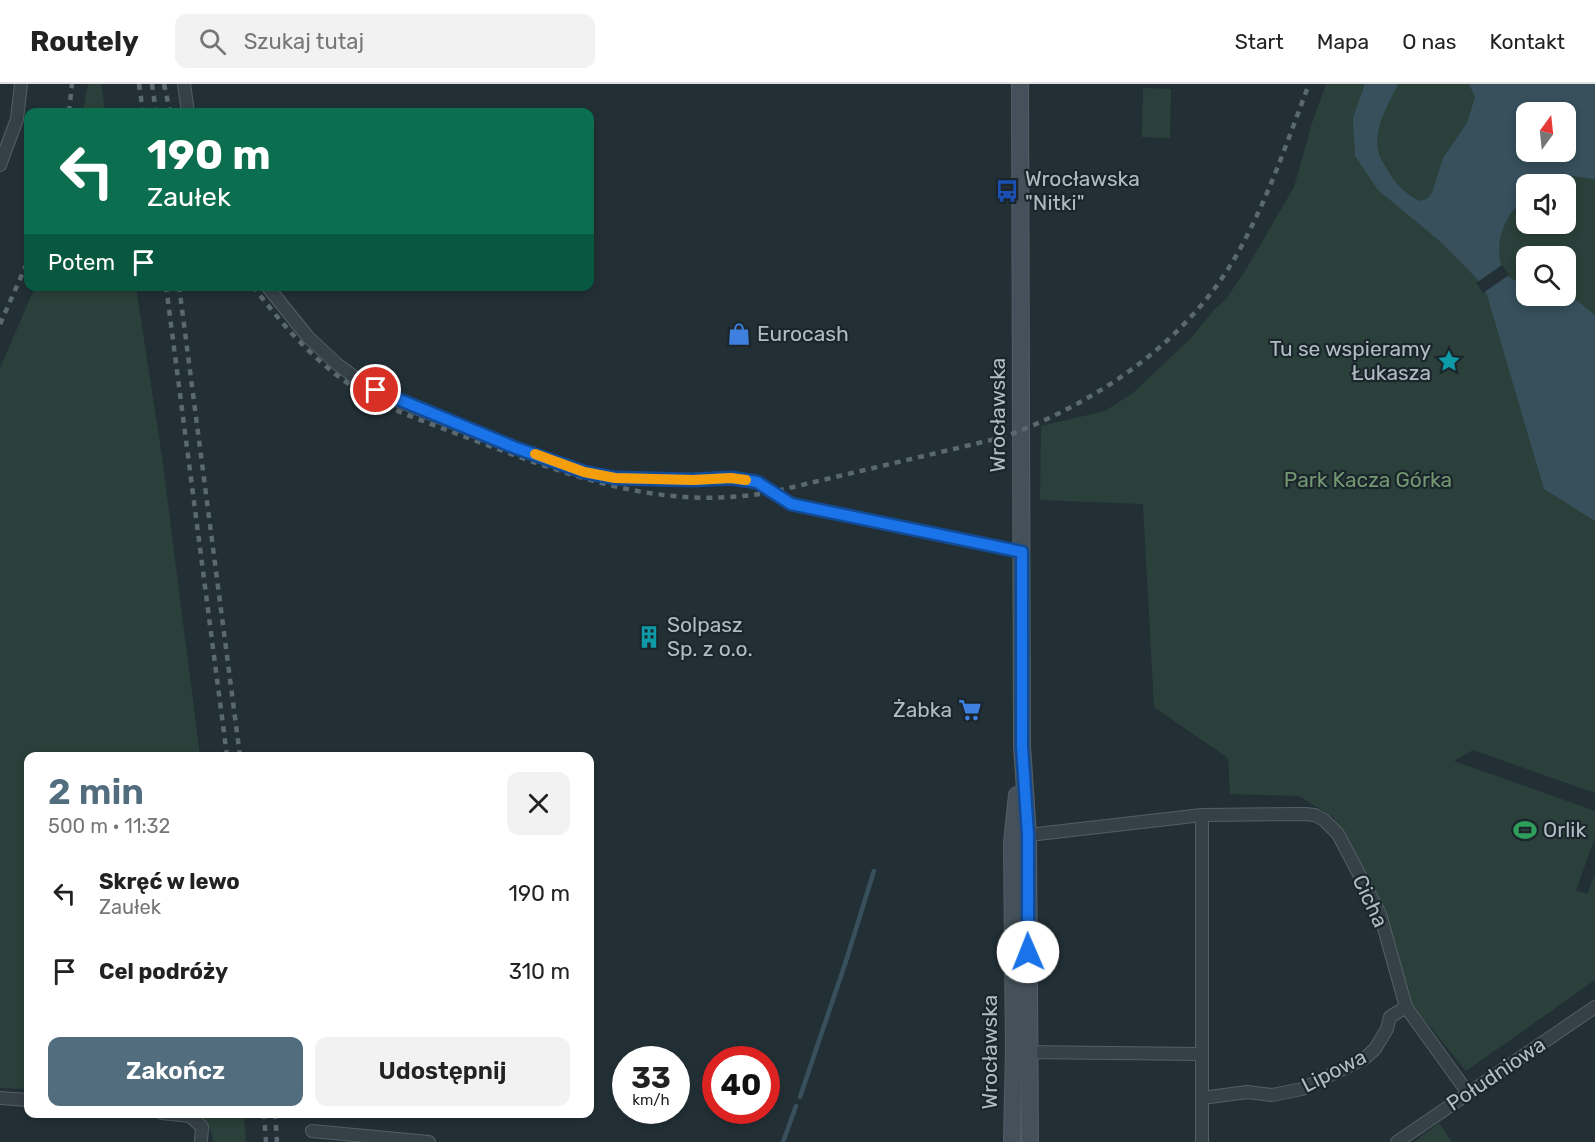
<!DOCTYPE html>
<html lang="pl">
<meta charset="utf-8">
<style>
:root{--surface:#fff;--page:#f2f2f2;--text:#222;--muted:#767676;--line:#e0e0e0;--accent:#516d7e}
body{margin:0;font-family:Rubik,sans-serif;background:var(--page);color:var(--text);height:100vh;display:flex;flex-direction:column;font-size:22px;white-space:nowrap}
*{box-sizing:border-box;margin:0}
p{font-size:20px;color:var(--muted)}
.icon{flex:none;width:33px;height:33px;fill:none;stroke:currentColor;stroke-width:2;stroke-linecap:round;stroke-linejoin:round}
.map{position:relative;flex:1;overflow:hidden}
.panel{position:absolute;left:24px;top:668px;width:570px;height:366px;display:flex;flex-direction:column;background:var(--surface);border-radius:12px;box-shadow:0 3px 9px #0003}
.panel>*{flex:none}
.banner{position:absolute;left:24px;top:24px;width:570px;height:183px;border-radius:12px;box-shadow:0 3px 9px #0003;background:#0b6e4f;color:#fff;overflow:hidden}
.needle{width:39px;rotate:15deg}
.fabs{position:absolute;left:1516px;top:18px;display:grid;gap:12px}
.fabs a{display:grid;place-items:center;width:60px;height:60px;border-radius:12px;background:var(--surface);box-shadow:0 3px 9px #0003;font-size:30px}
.speed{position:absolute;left:612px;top:962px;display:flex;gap:12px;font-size:30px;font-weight:700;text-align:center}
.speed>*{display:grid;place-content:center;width:78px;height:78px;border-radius:50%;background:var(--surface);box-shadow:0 3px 9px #0003;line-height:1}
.speed small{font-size:15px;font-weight:400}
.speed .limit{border:9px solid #d22;background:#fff;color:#111}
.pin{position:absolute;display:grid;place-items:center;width:51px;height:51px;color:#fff;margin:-26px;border:3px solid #fff;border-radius:50%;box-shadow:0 2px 6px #0007}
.me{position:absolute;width:66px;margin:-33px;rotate:359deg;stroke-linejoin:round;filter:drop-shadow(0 0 4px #0008)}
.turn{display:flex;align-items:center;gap:21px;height:126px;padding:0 24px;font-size:27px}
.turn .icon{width:78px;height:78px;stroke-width:2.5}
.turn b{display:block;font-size:42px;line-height:51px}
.then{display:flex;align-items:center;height:57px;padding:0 24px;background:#0003;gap:12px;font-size:22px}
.round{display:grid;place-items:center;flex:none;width:63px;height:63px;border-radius:12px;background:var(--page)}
.head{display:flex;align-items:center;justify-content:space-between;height:102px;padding:0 24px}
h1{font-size:36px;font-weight:600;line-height:45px;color:var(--accent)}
.primary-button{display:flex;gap:12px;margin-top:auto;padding:12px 24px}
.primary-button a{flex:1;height:69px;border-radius:12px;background:var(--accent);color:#fff;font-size:24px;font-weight:600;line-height:69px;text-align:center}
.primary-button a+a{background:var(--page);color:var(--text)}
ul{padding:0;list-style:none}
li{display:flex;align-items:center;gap:18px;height:78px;padding:0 24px}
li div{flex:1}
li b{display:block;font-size:22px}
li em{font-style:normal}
header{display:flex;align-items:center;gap:36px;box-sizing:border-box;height:84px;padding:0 30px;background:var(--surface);border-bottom:2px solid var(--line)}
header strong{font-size:28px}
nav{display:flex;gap:33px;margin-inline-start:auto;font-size:21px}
.search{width:420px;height:54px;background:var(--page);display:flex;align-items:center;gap:15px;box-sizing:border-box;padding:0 21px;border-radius:12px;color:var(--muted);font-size:22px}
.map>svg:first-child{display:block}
.green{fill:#2b403a;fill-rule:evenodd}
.water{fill:#37505c;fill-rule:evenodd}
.pier{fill:#223036}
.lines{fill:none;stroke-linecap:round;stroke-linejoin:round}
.stream{stroke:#37505c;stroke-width:4.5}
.street-casing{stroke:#535f65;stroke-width:14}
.secondary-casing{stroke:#535f65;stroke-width:18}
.street{stroke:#364147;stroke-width:12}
.secondary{stroke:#44515a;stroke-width:16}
.rail{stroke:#5a6870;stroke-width:4.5;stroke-dasharray:6 6;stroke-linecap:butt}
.route-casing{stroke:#114b97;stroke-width:15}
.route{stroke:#1a73e8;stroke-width:10}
.slow{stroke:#f59e0b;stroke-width:10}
.labels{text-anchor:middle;stroke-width:4.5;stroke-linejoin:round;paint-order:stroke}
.poi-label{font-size:21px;fill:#b0bcc3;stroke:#1b262c;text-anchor:start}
.street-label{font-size:21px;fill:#b0bcc3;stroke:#1b262c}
.park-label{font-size:21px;fill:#729771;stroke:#1b262c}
</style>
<header>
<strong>Routely</strong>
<div class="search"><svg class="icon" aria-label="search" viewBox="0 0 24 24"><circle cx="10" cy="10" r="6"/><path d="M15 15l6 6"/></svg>Szukaj tutaj</div>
<nav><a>Start</a><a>Mapa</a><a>O nas</a><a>Kontakt</a></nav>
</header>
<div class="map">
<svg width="1595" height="1058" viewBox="0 0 1595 1058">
<rect width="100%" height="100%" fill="#223036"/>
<g class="green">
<path d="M 88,0 L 101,0 L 105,28 L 83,28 Z"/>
<path d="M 1326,0 L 1595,0 L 1595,709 L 1473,666 L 1454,677 L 1595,727 L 1595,753 L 1576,806 L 1587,810 L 1595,790 L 1595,896 L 1466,987 L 1402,908 L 1388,884 L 1387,829 L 1333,733 L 1299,712 L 1230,710 L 1228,674 L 1154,623 L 1143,420 L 1040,416 L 1041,342 L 1105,327 L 1133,309 L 1191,254 L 1214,226 L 1226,215 L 1248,182 L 1294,103 L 1312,39 ZM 1527,28 L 1566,28 L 1566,68 L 1527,68 ZM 1527,100 L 1566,100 L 1566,140 L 1527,140 ZM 1527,172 L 1566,172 L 1566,212 L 1527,212 Z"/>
<path d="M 1143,4 L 1171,5 L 1170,54 L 1142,53 Z"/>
<path d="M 35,203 L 136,203 L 162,373 L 200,672 L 28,672 L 28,1005 L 0,1004 L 0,284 Z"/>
<path d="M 201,1029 L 244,1029 L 246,1058 L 213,1058 C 212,1040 203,1042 201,1029 Z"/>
<path d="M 1439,1039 L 1452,1058 L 1414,1058 Z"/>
</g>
<path class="water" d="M 1365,0 L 1398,0 C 1388,21 1372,46 1379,70 C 1381,77 1387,84 1390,90 C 1397,102 1409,113 1421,117 L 1428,114 L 1432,109 L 1443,74 L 1467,39 L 1475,13 L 1469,0 L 1595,0 L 1595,95 L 1572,92 L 1541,100 L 1527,100 L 1527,111 C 1503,134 1493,156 1503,189 L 1514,196 L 1527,194 L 1527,212 L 1566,212 L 1566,208 L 1595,231 L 1595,437 L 1544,405 L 1487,211 L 1478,196 L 1442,159 L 1378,106 L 1355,72 L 1353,34 ZM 1527,28 L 1566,28 L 1566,68 L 1527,68 Z"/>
<path class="pier" d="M 1502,181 L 1509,191 L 1483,209 L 1476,199 Z"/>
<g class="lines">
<g class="stream">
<path d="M 800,1013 L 845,880 L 874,787"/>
<path d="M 783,1058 L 796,1022"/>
</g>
<g class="street-casing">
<g id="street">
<path d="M 184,0 L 188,28"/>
<path d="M 0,81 L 17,35 L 21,0"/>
<path d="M 267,202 L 308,253 L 337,280 L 364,300 L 389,313 L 516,364 L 584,388 L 615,394 L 693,396 L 731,394 L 757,398 L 791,420 L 1022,468"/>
<path d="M 1020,752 L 1202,731 L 1305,730 L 1315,731 L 1324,736 L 1338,750 L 1380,830 L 1406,923 L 1468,1009"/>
<path d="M 1024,968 L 1202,970"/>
<path d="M 0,1014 L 28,1016"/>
<path d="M 1202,1014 L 1247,1008 L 1272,1011 L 1302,1005 L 1365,974 L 1375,965 L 1387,945 L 1390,933 L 1406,923"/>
<path d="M 162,1029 L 190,1032 L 202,1043 L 201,1058"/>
<path d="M 312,1047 L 429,1058"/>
<path d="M 1202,1058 L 1202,731"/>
<path d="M 1397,1058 L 1595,923"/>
</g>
</g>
<g class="secondary-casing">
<g id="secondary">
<path d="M 1020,0 L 1022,662 L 1028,751 L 1030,1058"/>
<path d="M 1012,1058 L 1014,966 L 1012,759 L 1017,711"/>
</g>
</g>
<use href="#street" class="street"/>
<use href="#secondary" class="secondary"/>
<g class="rail">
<path d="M 139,0 L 143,28"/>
<path d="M 152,0 L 156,28"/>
<path d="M 164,0 L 170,28"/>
<path d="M 69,28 L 72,0"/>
<path d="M 166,202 L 227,672"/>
<path d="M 179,202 L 240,672"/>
<path d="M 253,202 C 282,241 315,278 356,305 C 390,327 430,339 468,354 C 571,392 660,428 772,408 L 1004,353 C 1097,318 1185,260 1236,172 C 1267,118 1287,58 1309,0"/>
<path d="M 0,240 L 28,177"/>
<path d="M 264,1029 L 266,1058"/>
<path d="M 275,1029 L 277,1058"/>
</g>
</g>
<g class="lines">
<g class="route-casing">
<path id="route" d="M 376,306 L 516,364 L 584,388 L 615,394 L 693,396 L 731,394 L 757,398 L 791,420 L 1022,468 L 1022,662 L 1028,751 L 1028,868"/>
</g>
<use href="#route" class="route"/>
<path class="slow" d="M 535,370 L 584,388 L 615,394 L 693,396 L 731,394 L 746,396"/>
</g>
<defs>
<g id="bus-bare" transform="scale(1.8)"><path d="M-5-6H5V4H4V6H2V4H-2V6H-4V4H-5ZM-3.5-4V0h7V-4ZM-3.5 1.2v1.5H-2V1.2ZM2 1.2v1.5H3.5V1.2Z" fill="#1a4fb4" stroke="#1b262c" stroke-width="2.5" paint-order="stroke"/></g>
<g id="shop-bare" transform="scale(1.8)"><path d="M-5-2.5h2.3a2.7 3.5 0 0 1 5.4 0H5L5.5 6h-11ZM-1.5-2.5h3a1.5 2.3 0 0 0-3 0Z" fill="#3f7fe0" stroke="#1b262c" stroke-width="2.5" paint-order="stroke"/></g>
<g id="sight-bare" transform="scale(1.8)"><path d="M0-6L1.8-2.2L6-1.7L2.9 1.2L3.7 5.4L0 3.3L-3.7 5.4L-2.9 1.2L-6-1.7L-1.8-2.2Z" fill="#0f9aa8" stroke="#1b262c" stroke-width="2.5" paint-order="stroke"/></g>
<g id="building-bare" transform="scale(1.8)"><path d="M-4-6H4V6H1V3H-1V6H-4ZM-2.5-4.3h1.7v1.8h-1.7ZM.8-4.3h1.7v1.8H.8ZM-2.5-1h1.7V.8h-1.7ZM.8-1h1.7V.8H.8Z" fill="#0f9aa8" stroke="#1b262c" stroke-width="2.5" paint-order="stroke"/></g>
<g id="supermarket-bare" transform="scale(1.8)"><path d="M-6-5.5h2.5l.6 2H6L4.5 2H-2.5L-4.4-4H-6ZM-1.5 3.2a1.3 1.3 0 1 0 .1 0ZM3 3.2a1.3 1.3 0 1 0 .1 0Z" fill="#3f7fe0" stroke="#1b262c" stroke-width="2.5" paint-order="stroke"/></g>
<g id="stadium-bare" transform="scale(1.8)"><path d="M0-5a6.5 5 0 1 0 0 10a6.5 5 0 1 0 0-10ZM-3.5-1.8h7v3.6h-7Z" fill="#2e9e5b" stroke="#1b262c" stroke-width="2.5" paint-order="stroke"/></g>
</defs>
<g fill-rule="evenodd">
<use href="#bus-bare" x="1007" y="107"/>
<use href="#shop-bare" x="739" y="250"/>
<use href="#sight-bare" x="1449" y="277"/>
<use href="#building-bare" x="649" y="553"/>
<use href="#supermarket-bare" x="970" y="626"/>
<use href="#stadium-bare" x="1525" y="746"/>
</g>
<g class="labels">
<g class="poi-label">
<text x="1025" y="102">Wrocławska<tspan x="1025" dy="24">"Nitki"</tspan></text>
<text x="757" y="257">Eurocash</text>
<text x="1431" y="272" text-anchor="end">Tu se wspieramy<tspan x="1431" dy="24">Łukasza</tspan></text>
<text x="667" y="548">Solpasz<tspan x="667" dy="24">Sp. z o.o.</tspan></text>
<text x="952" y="633" text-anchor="end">Żabka</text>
<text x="1543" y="753">Orlik</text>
</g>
<g class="street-label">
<text transform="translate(998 331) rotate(-90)" y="7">Wrocławska</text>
<text transform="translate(1370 817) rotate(65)" y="7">Cicha</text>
<text transform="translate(990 968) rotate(-90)" y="7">Wrocławska</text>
<text transform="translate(1334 987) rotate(-27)" y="7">Lipowa</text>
<text transform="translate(1496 990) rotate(-34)" y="7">Południowa</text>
</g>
<g class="park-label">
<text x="1368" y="403">Park Kacza Górka</text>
</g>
</g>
</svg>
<div class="fabs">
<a><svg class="needle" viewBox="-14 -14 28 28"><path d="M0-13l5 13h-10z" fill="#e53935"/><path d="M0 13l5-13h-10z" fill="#767676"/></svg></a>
<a><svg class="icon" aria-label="sound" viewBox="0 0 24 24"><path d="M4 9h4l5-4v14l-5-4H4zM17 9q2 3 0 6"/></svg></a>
<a><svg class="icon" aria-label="search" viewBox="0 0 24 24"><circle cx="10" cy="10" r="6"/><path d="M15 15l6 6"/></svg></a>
</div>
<div class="speed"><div>33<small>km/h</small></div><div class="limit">40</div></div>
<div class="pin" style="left:376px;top:306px;background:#d93025"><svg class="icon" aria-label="arrive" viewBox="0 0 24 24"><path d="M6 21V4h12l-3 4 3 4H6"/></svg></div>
<svg class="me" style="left:1028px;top:868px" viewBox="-20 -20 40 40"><circle r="19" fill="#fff"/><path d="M0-13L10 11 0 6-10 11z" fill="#1a73e8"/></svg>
<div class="banner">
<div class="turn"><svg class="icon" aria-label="left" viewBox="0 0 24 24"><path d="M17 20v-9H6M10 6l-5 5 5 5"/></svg><div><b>190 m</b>Zaułek</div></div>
<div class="then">Potem<svg class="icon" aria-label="arrive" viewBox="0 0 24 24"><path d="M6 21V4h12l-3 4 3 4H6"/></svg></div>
</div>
<section class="panel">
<div class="head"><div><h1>2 min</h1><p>500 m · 11:32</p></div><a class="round"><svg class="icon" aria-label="close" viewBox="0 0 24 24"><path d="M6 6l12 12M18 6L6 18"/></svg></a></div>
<ul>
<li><svg class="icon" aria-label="left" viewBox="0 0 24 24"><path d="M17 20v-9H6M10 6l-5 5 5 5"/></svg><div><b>Skręć w lewo</b><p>Zaułek</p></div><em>190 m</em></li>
<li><svg class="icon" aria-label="arrive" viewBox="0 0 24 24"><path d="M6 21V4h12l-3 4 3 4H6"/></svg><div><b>Cel podróży</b></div><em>310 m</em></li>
</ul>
<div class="primary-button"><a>Zakończ</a><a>Udostępnij</a></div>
</section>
</div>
